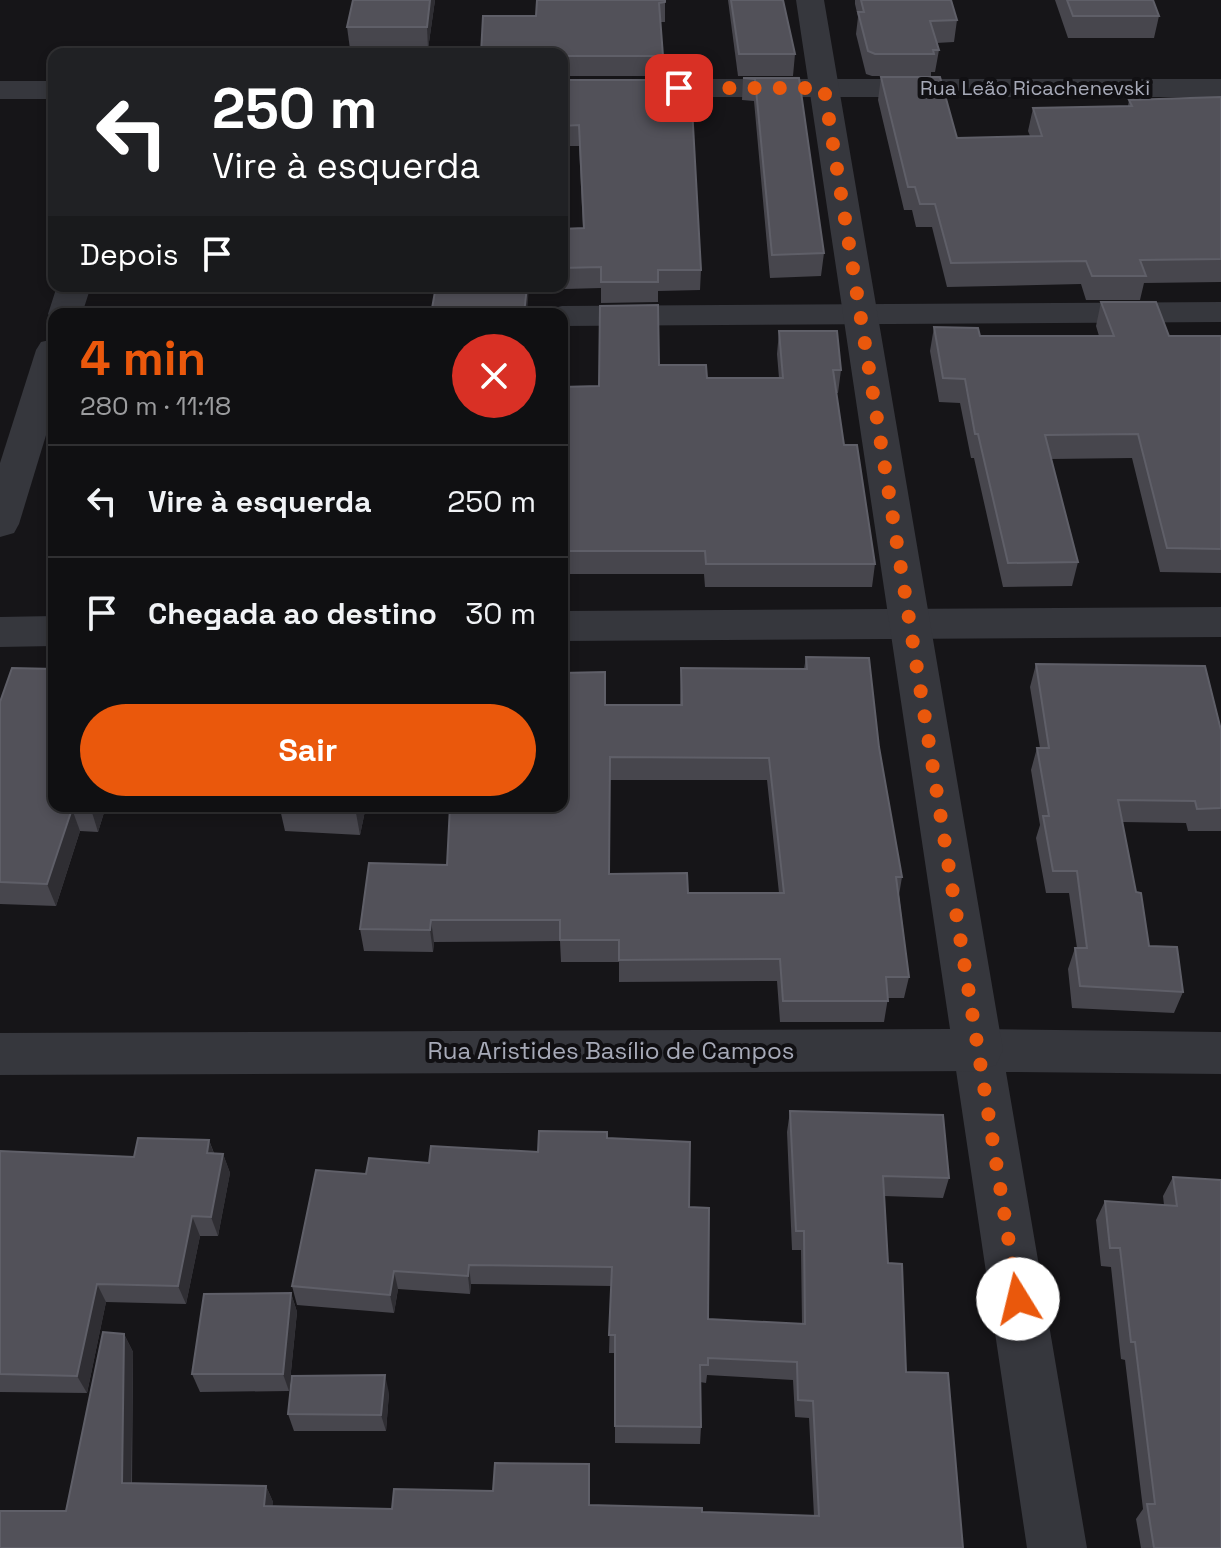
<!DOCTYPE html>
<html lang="pt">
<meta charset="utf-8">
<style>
:root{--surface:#101012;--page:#19191b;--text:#f1f3f6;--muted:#9c9d9f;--line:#303032;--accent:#ea580c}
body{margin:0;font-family:"Space Grotesk",sans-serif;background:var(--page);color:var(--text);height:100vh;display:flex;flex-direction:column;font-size:30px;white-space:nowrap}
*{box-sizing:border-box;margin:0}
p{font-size:26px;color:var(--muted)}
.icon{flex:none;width:44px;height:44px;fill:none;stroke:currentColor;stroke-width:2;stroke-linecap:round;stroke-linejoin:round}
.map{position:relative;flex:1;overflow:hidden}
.side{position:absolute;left:48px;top:308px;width:520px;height:504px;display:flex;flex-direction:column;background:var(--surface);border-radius:16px;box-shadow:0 4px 12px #0003,0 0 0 2px var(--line)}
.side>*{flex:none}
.top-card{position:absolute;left:48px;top:48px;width:520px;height:244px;border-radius:16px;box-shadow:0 4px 12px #0003,0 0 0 2px var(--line);background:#202124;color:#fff;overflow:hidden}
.pin{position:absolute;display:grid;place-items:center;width:68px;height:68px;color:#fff;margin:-34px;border-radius:16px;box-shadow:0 4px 12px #0006}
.me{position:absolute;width:88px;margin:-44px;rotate:351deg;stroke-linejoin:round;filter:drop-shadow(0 0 6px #0008)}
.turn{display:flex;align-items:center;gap:28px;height:168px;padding:0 32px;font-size:36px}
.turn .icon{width:104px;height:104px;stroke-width:2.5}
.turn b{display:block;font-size:56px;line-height:68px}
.then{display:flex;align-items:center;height:76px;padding:0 32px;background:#0003;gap:16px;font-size:30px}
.round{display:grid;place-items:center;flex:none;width:84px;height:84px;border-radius:42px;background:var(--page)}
.overview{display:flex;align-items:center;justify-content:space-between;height:136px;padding:0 32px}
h1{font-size:48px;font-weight:800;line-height:60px;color:var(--accent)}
.cta{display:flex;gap:16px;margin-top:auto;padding:16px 32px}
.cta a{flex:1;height:92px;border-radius:48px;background:var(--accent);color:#fff;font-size:32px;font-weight:800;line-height:92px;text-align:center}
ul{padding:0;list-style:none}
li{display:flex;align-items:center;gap:24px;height:112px;padding:0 32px;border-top:2px solid var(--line)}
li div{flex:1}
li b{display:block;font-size:30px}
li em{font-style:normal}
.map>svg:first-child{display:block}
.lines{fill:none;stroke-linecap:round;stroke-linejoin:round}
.minor{fill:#36373d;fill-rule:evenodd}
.tertiary{fill:#36373d;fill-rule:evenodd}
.wall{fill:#47464d;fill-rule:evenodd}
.shaded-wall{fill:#2f2e33}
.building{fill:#525159;stroke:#5f5f68;stroke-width:2;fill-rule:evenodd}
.route{stroke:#ea580c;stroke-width:14;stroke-dasharray:0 25.2}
.labels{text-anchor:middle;stroke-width:8;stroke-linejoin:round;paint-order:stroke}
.far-street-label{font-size:20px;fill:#a7aab8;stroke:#111013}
.street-label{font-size:24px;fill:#a7aab8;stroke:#111013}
</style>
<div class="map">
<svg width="1221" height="1548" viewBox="0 0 1221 1548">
<rect width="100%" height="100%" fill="#161518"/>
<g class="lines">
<g class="minor">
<rect x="562" y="79" width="659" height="18"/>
<rect x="0" y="81" width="54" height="18"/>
<path d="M 57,286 L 91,286 L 82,314 L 54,314 L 53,321 L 48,314 Z"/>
<path d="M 1221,302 L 1221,322 L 562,326 L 562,314 L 546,314 L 550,309 L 562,306 Z"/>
<path d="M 54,339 L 54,409 L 19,524 L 14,533 L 0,537 L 0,463 L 36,350 L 41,342 Z"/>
<path d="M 1221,607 L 1221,637 L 562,641 L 562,611 Z"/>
<path d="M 54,616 L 54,646 L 0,647 L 0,617 Z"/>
<path d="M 978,1029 L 1221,1032 L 1221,1074 L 1006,1072 L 1087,1548 L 1027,1548 L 953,1050 L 960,1035 Z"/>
</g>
<path class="tertiary" d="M 796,0 L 824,0 L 1003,1050 L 996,1065 L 978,1071 L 0,1075 L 0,1033 L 950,1029 Z"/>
</g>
<g class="wall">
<path d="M 353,0 L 435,0 L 428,49 L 350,49 L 347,27 Z"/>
<path d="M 728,0 L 783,0 L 795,54 L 793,76 L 738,76 Z"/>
<path d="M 855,0 L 951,0 L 957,20 L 954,42 L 936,43 L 939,50 L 935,72 L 931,72 L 931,76 L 872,76 L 866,74 L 856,34 L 858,17 L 855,4 Z"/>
<path d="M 1055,0 L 1153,0 L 1159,16 L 1154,38 L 1068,38 Z"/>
<path d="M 665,2 L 665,22 L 660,22 L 663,56 L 662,76 L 562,76 L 562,54 L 536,16 Z"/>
<path d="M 881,77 L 957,138 L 1030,136 L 1028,131 L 1033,108 L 1128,106 L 1129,100 L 1221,97 L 1221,282 L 1144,283 L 1140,300 L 1086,300 L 1081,284 L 947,287 L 932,227 L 916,227 L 912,210 L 904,210 L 878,100 Z"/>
<path d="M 743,78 L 799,78 L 824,253 L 821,276 L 770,278 L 754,101 L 742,100 Z"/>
<path d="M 562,80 L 665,89 L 701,270 L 700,290 L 658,291 L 658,302 L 601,303 L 601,288 L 529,290 L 436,286 L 562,286 L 562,229 L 583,228 L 579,146 L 562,146 Z"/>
<path d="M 194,286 L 235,286 L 235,288 L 195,288 Z"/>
<path d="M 281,286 L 401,286 L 281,289 Z"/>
<path d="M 1101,302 L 1169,336 L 1221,336 L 1221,573 L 1160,572 L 1132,458 L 1051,459 L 1078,562 L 1072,586 L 1003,587 L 974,458 L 971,458 L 960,403 L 939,402 L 930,351 L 934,327 L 980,336 L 1099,336 L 1096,326 Z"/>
<path d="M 779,331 L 841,370 L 838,393 L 836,393 L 844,445 L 875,564 L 872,587 L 705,587 L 704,574 L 562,574 L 562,387 L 599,386 L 659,365 L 707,378 L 779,378 L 777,354 Z"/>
<path d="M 806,657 L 879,747 L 902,877 L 899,895 L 909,977 L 904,998 L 888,998 L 884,1022 L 780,1022 L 777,981 L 619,982 L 619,962 L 561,962 L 560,941 L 434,942 L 433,952 L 364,951 L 360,929 L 447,865 L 605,705 L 680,705 L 681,668 L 804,669 ZM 610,780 L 767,780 L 779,893 L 688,893 L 609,874 Z"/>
<path d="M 1036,664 L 1221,730 L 1221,831 L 1188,831 L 1186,823 L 1122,822 L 1136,892 L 1149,946 L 1183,992 L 1174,1013 L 1072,1008 L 1068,969 L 1075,948 L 1077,948 L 1069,893 L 1046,893 L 1036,838 L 1040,825 L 1031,770 L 1037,748 L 1040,748 L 1030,687 Z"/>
<path d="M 0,702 L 54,806 L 106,806 L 98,832 L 80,831 L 56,906 L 0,904 Z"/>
<path d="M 281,806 L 366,806 L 360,835 L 285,831 L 280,809 Z"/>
<path d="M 790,1111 L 949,1178 L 943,1198 L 884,1196 L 888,1263 L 906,1372 L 963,1548 L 66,1511 L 124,1334 L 133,1352 L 132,1484 L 266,1486 L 273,1502 L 272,1506 L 392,1509 L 493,1491 L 589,1464 L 589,1505 L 702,1512 L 814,1516 L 809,1418 L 795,1417 L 793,1380 L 707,1375 L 706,1383 L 700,1382 L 701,1427 L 700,1444 L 615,1443 L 615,1353 L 609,1353 L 611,1286 L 471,1284 L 470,1294 L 398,1289 L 394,1313 L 297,1305 L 292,1286 L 366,1174 L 429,1163 L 538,1152 L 607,1138 L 689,1207 L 708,1319 L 802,1324 L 801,1250 L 792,1250 L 787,1132 Z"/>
<path d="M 209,1140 L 214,1153 L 223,1154 L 230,1173 L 218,1236 L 200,1236 L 186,1304 L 106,1302 L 87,1393 L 0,1392 L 0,1151 L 134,1157 Z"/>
<path d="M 1173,1177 L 1221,1180 L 1221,1548 L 1141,1548 L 1136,1519 L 1143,1509 L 1125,1360 L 1121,1359 L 1111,1267 L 1101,1266 L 1096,1220 L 1105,1201 L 1164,1205 L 1163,1196 Z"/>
<path d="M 291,1293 L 297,1312 L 289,1391 L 200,1392 L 192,1374 Z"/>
<path d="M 389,1393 L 386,1431 L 294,1431 L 288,1414 Z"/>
</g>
<g class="shaded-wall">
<path d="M 430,0 L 435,0 L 428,49 L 427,27 Z"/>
<path d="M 527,286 L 529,286 L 527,314 L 524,314 Z"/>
<path d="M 92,806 L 106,806 L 98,832 L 91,809 Z"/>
<path d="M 358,806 L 366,806 L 360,835 L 356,813 Z"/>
<path d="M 72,809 L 80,831 L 56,906 L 47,884 Z"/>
<path d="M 431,920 L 434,942 L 433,952 L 430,930 Z"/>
<path d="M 209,1140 L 216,1160 L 207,1153 Z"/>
<path d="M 223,1154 L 230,1173 L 218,1236 L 211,1217 Z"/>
<path d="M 192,1216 L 200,1236 L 186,1304 L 178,1286 Z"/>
<path d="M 469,1265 L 471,1284 L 470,1294 L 468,1276 Z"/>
<path d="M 394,1271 L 398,1289 L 394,1313 L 390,1295 Z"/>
<path d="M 97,1284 L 106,1302 L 87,1393 L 77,1376 Z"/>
<path d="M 291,1293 L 297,1312 L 289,1391 L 283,1374 Z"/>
<path d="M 124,1334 L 133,1352 L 131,1499 L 122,1483 Z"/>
<path d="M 385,1375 L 389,1393 L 386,1431 L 381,1415 Z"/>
<path d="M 266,1486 L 273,1502 L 271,1522 L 264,1506 Z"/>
</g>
<g class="building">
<path d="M 353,0 L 430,0 L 427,27 L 347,27 Z"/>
<path d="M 537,0 L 665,0 L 665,2 L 659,3 L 663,56 L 562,56 L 562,54 L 481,54 L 483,16 L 536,16 Z"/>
<path d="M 731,0 L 783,0 L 795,54 L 739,54 Z"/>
<path d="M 861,0 L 951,0 L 957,20 L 930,21 L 939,50 L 933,50 L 934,54 L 875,54 L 868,51 L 858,12 L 864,12 Z"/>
<path d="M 1067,0 L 1153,0 L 1159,16 L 1073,16 Z"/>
<path d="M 881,77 L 940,77 L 957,138 L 1042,136 L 1033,108 L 1132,106 L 1129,100 L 1221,97 L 1221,259 L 1140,260 L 1146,276 L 1092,276 L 1086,261 L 951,263 L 935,204 L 920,204 L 915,187 L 908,187 Z"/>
<path d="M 743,78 L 799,78 L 824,253 L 772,255 L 755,79 Z"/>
<path d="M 562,80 L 664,80 L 665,89 L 691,89 L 701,270 L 658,270 L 658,282 L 601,282 L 601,267 L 562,268 L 562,229 L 584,228 L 579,125 L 562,126 Z"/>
<path d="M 436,286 L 527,286 L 524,314 L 431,314 Z"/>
<path d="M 1101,302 L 1156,302 L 1169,336 L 1221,336 L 1221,549 L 1167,548 L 1138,434 L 1045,435 L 1078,562 L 1008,563 L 978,434 L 975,434 L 965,379 L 943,378 L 934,327 L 978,328 L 980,336 L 1114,336 Z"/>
<path d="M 658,305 L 659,365 L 706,365 L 707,378 L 783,378 L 779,331 L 837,331 L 841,370 L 833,370 L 844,445 L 857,445 L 875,564 L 706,564 L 705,551 L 562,551 L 562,387 L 599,386 L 600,306 Z"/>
<path d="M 806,657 L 869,658 L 879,747 L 902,877 L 896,877 L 909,977 L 886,977 L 888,1001 L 783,1001 L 780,959 L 619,960 L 619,940 L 560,940 L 560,920 L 431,920 L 430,930 L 360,929 L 369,863 L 447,865 L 450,806 L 562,806 L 562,673 L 605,672 L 605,705 L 682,705 L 681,668 L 807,669 ZM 610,757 L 769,758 L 784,893 L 688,893 L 687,873 L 609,874 Z"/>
<path d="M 1036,664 L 1205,666 L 1221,730 L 1221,808 L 1197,809 L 1195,801 L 1118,800 L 1136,892 L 1141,893 L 1149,946 L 1177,947 L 1183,992 L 1080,986 L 1075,948 L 1087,948 L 1077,871 L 1053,871 L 1043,816 L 1049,816 L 1037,748 L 1049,748 Z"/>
<path d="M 12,668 L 54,669 L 54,806 L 92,806 L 91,809 L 72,809 L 47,884 L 0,882 L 0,702 Z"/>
<path d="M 281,806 L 358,806 L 356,813 L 280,809 Z"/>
<path d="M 790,1111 L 943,1115 L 949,1178 L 883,1176 L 888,1263 L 902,1264 L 906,1372 L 948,1373 L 963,1548 L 0,1548 L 0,1511 L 66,1511 L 103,1332 L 124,1334 L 122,1483 L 266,1486 L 264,1506 L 392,1509 L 394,1489 L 493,1491 L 495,1463 L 589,1464 L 589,1505 L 702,1508 L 702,1512 L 819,1516 L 813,1401 L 798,1400 L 797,1362 L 708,1358 L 708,1365 L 700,1365 L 701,1427 L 615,1426 L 615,1335 L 609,1335 L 612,1267 L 469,1265 L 468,1276 L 394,1271 L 390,1295 L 292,1286 L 316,1170 L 366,1174 L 369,1158 L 429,1163 L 431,1146 L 538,1152 L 539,1131 L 607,1132 L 607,1138 L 690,1142 L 689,1207 L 709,1208 L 708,1319 L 805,1324 L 804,1231 L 796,1231 Z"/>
<path d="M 138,1138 L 209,1140 L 207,1153 L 223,1154 L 211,1217 L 192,1216 L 178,1286 L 97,1284 L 77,1376 L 0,1374 L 0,1151 L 134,1157 Z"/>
<path d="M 1173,1177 L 1221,1180 L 1221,1548 L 1154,1548 L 1147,1504 L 1155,1504 L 1135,1342 L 1131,1342 L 1120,1248 L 1110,1248 L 1105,1201 L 1177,1206 Z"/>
<path d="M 291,1293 L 283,1374 L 192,1374 L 204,1294 Z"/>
<path d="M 385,1375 L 381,1415 L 288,1414 L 292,1376 Z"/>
</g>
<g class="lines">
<path class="route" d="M 679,88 L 824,88 L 1018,1299"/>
</g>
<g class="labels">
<g class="far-street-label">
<text x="1035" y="95">Rua Leão Ricachenevski</text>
</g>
<g class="street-label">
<text x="611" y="1059">Rua Aristides Basílio de Campos</text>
</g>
</g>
</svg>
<div class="pin" style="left:679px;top:88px;background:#d93025"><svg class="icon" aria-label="arrive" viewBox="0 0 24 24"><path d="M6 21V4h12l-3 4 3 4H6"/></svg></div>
<svg class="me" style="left:1018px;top:1299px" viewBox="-20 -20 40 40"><circle r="19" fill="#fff"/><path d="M0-13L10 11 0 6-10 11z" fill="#ea580c"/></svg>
<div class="top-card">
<div class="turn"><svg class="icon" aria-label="left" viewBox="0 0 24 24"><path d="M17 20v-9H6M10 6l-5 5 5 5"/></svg><div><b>250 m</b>Vire à esquerda</div></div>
<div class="then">Depois<svg class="icon" aria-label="arrive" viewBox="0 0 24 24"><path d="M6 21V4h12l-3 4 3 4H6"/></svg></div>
</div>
<section class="side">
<div class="overview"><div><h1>4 min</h1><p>280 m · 11:18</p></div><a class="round" style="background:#d93025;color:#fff"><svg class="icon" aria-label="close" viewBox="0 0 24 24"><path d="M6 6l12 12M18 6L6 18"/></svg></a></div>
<ul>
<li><svg class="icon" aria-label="left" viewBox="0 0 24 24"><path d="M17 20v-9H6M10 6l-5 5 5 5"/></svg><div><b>Vire à esquerda</b></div><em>250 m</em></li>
<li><svg class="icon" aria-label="arrive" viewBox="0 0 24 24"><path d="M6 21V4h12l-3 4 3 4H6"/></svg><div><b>Chegada ao destino</b></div><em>30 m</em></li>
</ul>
<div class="cta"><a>Sair</a></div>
</section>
</div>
